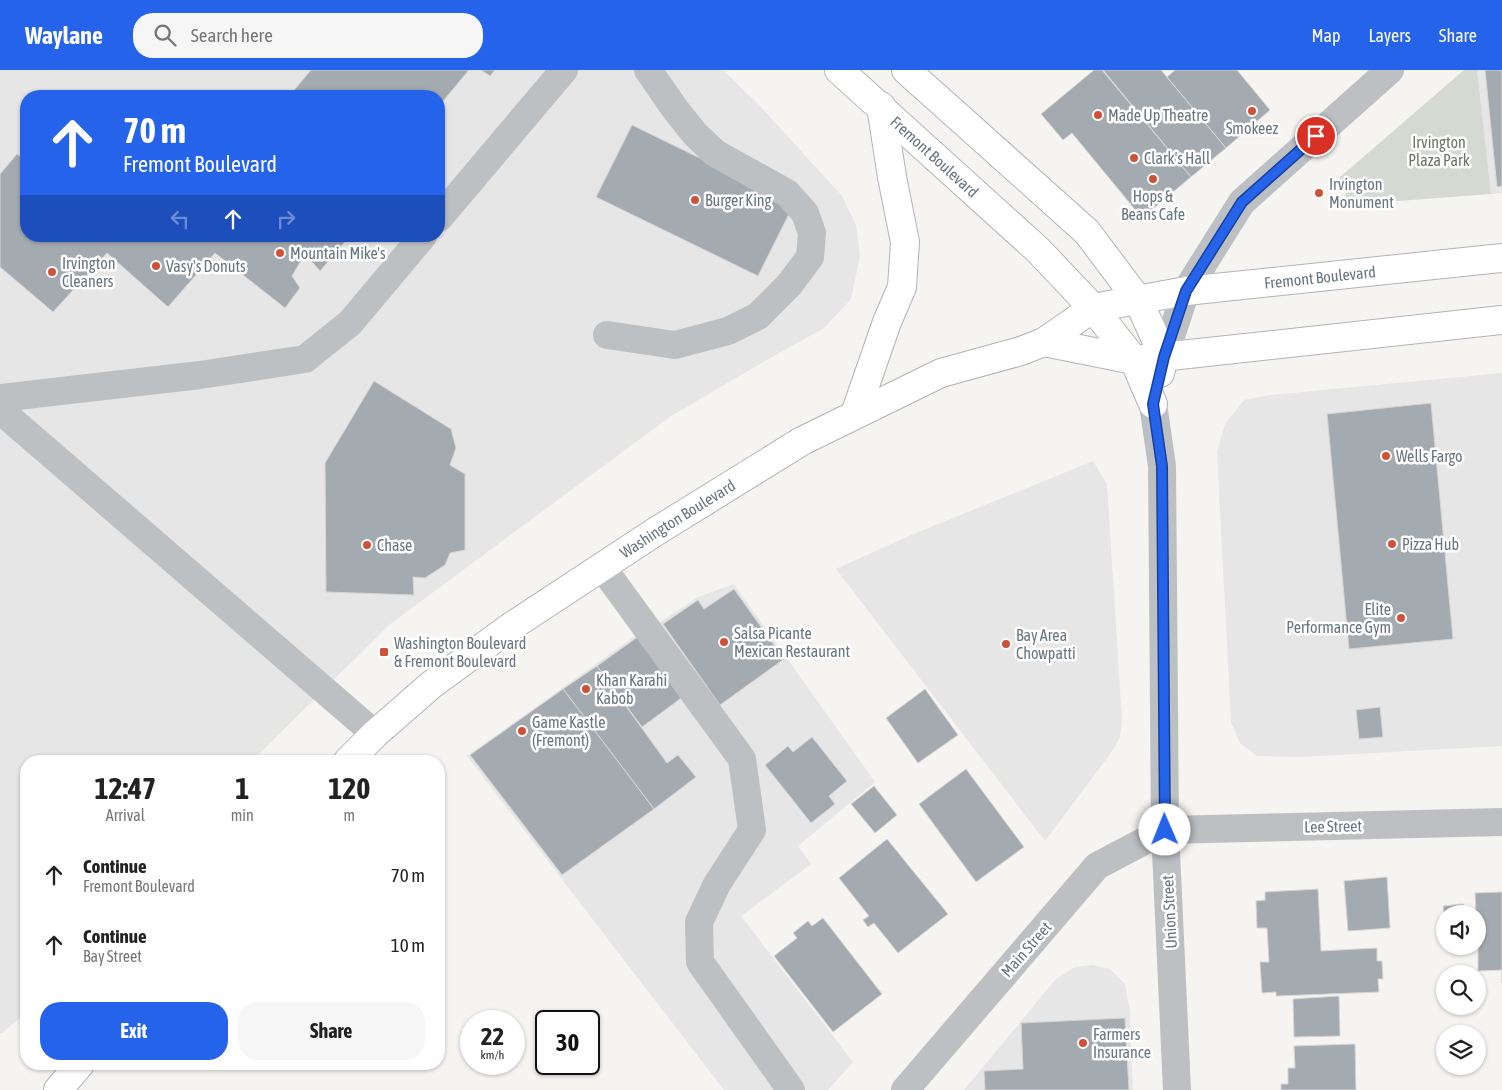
<!DOCTYPE html>
<style>
:root{--surface:#fff;--page:#f6f6f6;--text:#222;--muted:#767676;--accent:#2563eb}
body{margin:0;font-family:"Asap Condensed",sans-serif;background:var(--page);color:var(--text);height:100vh;display:flex;flex-direction:column;font-size:19px;white-space:nowrap}
*{box-sizing:border-box;margin:0}
p{font-size:16px;color:var(--muted)}
.icon{flex:none;width:28px;height:28px;fill:none;stroke:currentColor;stroke-width:2;stroke-linecap:round;stroke-linejoin:round}
.map{position:relative;flex:1;overflow:hidden}
.sheet{position:absolute;left:20px;top:685px;width:425px;height:315px;display:flex;flex-direction:column;background:var(--surface);border-radius:20px;box-shadow:0 1px 4px #0004}
.sheet>*{flex:none}
.top-card{position:absolute;left:20px;top:20px;width:425px;height:152px;border-radius:20px;box-shadow:0 1px 4px #0004;background:#2563eb;color:#fff;overflow:hidden}
.buttons{position:absolute;left:1436px;top:835px;display:grid;gap:10px}
.buttons a{display:grid;place-items:center;width:50px;height:50px;border-radius:50%;background:var(--surface);box-shadow:0 1px 4px #0004;font-size:25px}
.speed{position:absolute;left:460px;top:940px;display:flex;gap:10px;font-size:25px;font-weight:700;text-align:center}
.speed>*{display:grid;place-content:center;width:65px;height:65px;border-radius:50%;background:var(--surface);box-shadow:0 1px 4px #0004;line-height:1}
.speed small{font-size:12px;font-weight:400}
.speed .limit{border:2px solid #111;border-radius:8px;background:#fff;color:#111}
.pin{position:absolute;display:grid;place-items:center;width:42px;height:42px;color:#fff;margin:-21px;border:2px solid #fff;border-radius:50%;box-shadow:0 1px 5px #0007}
.me{position:absolute;width:55px;margin:-28px;rotate:359deg;stroke-linejoin:round;filter:drop-shadow(0 0 4px #0008)}
.turn{display:flex;align-items:center;gap:18px;height:105px;padding:0 20px;font-size:22px}
.turn .icon{width:65px;height:65px;stroke-width:2.5}
.turn b{display:block;font-size:35px;line-height:42px}
.lanes{display:flex;align-items:center;height:48px;padding:0 20px;background:#0003;justify-content:center;gap:25px;direction:ltr}
.lanes .off{opacity:.35}
.eta{display:flex;justify-content:space-evenly;align-items:center;height:85px;text-align:center}
.eta b{font-size:30px;font-weight:700;line-height:35px}
.button{display:flex;gap:10px;margin-top:auto;padding:10px 20px}
.button a{flex:1;height:58px;border-radius:20px;background:var(--accent);color:#fff;font-size:20px;font-weight:700;line-height:58px;text-align:center}
.button a+a{background:var(--page);color:var(--text)}
ul{padding:0;list-style:none}
li{display:flex;align-items:center;gap:15px;height:70px;padding:0 20px}
li div{flex:1}
li b{display:block;font-size:19px}
li em{font-style:normal}
header{display:flex;align-items:center;gap:30px;box-sizing:border-box;height:70px;padding:0 25px;background:var(--accent);color:#fff}
header strong{font-size:24px}
nav{display:flex;gap:28px;margin-inline-start:auto;font-size:18px}
.search{width:350px;height:45px;background:var(--page);display:flex;align-items:center;gap:12px;box-sizing:border-box;padding:0 18px;border-radius:20px;color:var(--muted);font-size:19px}
.map>svg:first-child{display:block}
.built{fill:#e5e6e5;fill-rule:evenodd}
.green{fill:#d4d9d1}
.building{fill:#a4abb0;stroke:#d6d6d4}
.lines{fill:none;stroke-linecap:round;stroke-linejoin:round}
.major-casing{stroke:#b0b4b7;stroke-width:30}
.minor{stroke:#bcc0c3;stroke-width:28}
.major{stroke:#fff;stroke-width:28}
.route-casing{stroke:#184099;stroke-width:12}
.route{stroke:#2563eb;stroke-width:9}
.poi-dot{fill:#ce5238;stroke:#fff;stroke-width:2}
.labels{text-anchor:middle;stroke-width:5;stroke-linejoin:round;paint-order:stroke}
.poi-label{font-size:16px;fill:#67767f;stroke:#fff;text-anchor:start}
.park-label{font-size:16px;fill:#6a7765;stroke:#fff}
.street-label{font-size:16px;fill:#67767f;stroke:#fff}
</style>
<header>
<strong>Waylane</strong>
<div class="search"><svg class="icon" aria-label="search" viewBox="0 0 24 24"><circle cx="10" cy="10" r="6"/><path d="M15 15l6 6"/></svg>Search here</div>
<nav><a>Map</a><a>Layers</a><a>Share</a></nav>
</header>
<div class="map">
<svg width="1502" height="1020" viewBox="0 0 1502 1020">
<rect width="100%" height="100%" fill="#f5f4f1"/>
<g class="built">
<path d="M 0,0 L 723,0 L 760,36 L 842,126 L 856,155 L 860,186 L 851,229 L 824,258 L 758,295 L 671,346 L 389,555 L 252,691 L 26,691 L 26,943 L 2,963 L 0,963 ZM 26,26 L 439,26 L 439,166 L 26,166 Z"/>
<path d="M 1477,0 L 1502,0 L 1502,123 L 1491,124 Z"/>
<path d="M 1502,303 L 1502,676 L 1300,687 L 1257,686 L 1240,673 L 1231,652 L 1217,382 L 1225,354 L 1244,330 L 1271,325 Z"/>
<path d="M 1093,391 L 1107,414 L 1122,650 L 1120,667 L 1113,680 L 1045,771 L 836,499 L 909,466 Z"/>
<path d="M 734,514 L 875,712 L 798,776 L 811,794 L 741,846 L 853,992 L 828,1020 L 724,1020 L 467,686 L 639,563 L 662,551 L 698,527 Z"/>
<path d="M 1092,895 L 1110,899 L 1125,914 L 1130,941 L 1133,1020 L 964,1020 L 1055,910 L 1075,897 Z"/>
</g>
<path class="green" d="M 1464,0 L 1477,0 L 1491,124 L 1345,135 L 1346,121 L 1339,108 Z"/>
<g class="building">
<path d="M 311,0 L 469,0 L 439,36 L 439,26 L 289,26 Z"/>
<path d="M 481,0 L 495,0 L 490,6 Z"/>
<path d="M 1094,0 L 1102,0 L 1191,107 L 1142,148 L 1072,63 L 1063,70 L 1041,44 Z"/>
<path d="M 1103,0 L 1161,0 L 1226,78 L 1191,107 Z"/>
<path d="M 1175,0 L 1237,0 L 1270,40 L 1226,78 L 1167,7 Z"/>
<path d="M 1485,0 L 1502,0 L 1502,116 L 1497,117 Z"/>
<path d="M 632,55 L 794,134 L 758,206 L 596,127 Z"/>
<path d="M 17,84 L 26,91 L 26,166 L 350,166 L 320,201 L 305,184 L 292,206 L 300,218 L 285,238 L 215,183 L 168,237 L 107,183 L 53,242 L 0,197 L 0,104 Z"/>
<path d="M 374,311 L 451,359 L 456,378 L 450,395 L 465,404 L 465,480 L 450,483 L 445,495 L 425,508 L 413,507 L 414,525 L 326,522 L 325,393 Z"/>
<path d="M 1431,333 L 1453,569 L 1349,579 L 1327,344 Z"/>
<path d="M 734,519 L 784,589 L 720,635 L 663,554 L 698,530 L 704,539 Z"/>
<path d="M 639,566 L 684,626 L 642,657 L 597,596 Z"/>
<path d="M 597,596 L 667,693 L 678,685 L 696,707 L 654,739 L 563,619 Z"/>
<path d="M 563,619 L 654,739 L 562,805 L 470,685 Z"/>
<path d="M 925,619 L 958,665 L 918,693 L 886,648 Z"/>
<path d="M 1380,637 L 1383,667 L 1359,669 L 1356,640 Z"/>
<path d="M 812,667 L 847,711 L 829,726 L 835,734 L 811,753 L 765,695 L 788,676 L 793,682 Z"/>
<path d="M 966,699 L 1024,777 L 976,812 L 919,734 Z"/>
<path d="M 874,716 L 897,745 L 875,763 L 851,734 Z"/>
<path d="M 887,769 L 948,844 L 898,883 L 874,853 L 868,857 L 863,850 L 869,846 L 839,808 Z"/>
<path d="M 1387,807 L 1390,858 L 1348,861 L 1344,811 Z"/>
<path d="M 1318,819 L 1321,881 L 1377,878 L 1377,891 L 1382,891 L 1383,909 L 1378,909 L 1379,922 L 1276,926 L 1276,922 L 1262,923 L 1260,892 L 1269,892 L 1267,858 L 1257,858 L 1256,831 L 1265,830 L 1265,822 Z"/>
<path d="M 1502,822 L 1502,913 L 1502,900 L 1478,901 L 1478,844 L 1476,844 L 1475,823 Z"/>
<path d="M 1463,834 L 1464,844 L 1445,844 L 1445,853 L 1443,836 Z"/>
<path d="M 823,848 L 882,924 L 833,962 L 774,886 L 797,868 L 793,863 L 808,851 L 812,856 Z"/>
<path d="M 1339,926 L 1340,966 L 1294,967 L 1293,929 Z"/>
<path d="M 1125,948 L 1129,1020 L 985,1020 L 984,1001 L 1023,999 L 1021,953 Z"/>
<path d="M 1355,974 L 1356,1020 L 1281,1020 L 1281,1014 L 1288,1014 L 1288,998 L 1295,998 L 1294,976 Z"/>
</g>
<g class="lines">
<g class="major-casing">
<g id="major">
<path id="s1" d="M 839,0 L 1038,180 L 1093,238 L 1134,290 L 1153,334"/>
<path d="M 906,0 L 1087,162 L 1138,230 L 1164,287 L 1160,303"/>
<path d="M 1044,272 L 1134,290 L 1502,250"/>
<path d="M 855,344 L 887,252 L 902,217 L 905,172 L 892,107 L 881,36"/>
<path id="s2" d="M 348,691 L 375,664 L 431,615 L 509,558 L 655,462 L 802,371 L 941,303 L 1021,281 L 1044,272 L 1093,238 L 1186,221 L 1502,188"/>
<path d="M 58,1020 L 80,994"/>
</g>
</g>
<g class="minor">
<path d="M 439,148 L 564,0"/>
<path d="M 607,265 L 675,275 L 728,261 L 758,246 L 789,215 L 810,187 L 812,163 L 805,143 L 787,123 L 715,83 L 695,64 L 675,39 L 648,0"/>
<path d="M 1164,287 L 1186,221 L 1242,132 L 1390,0"/>
<path d="M 0,328 L 200,305 L 305,289 L 350,253 L 423,166"/>
<path d="M 1153,334 L 1162,396 L 1165,760 L 1177,1020"/>
<path d="M 0,340 L 375,664"/>
<path d="M 602,497 L 742,689 L 752,760 L 717,814 L 699,852 L 700,892 L 791,1020"/>
<path d="M 905,1020 L 1097,796 L 1165,760 L 1502,752"/>
</g>
<use href="#major" class="major"/>
</g>
<g class="lines">
<g class="route-casing">
<path id="route" d="M 1165,760 L 1162,396 L 1153,334 L 1164,287 L 1186,221 L 1242,132 L 1316,66"/>
</g>
<use href="#route" class="route"/>
</g>
<g class="poi-dot">
<circle cx="1252" cy="41" r="5"/>
<circle cx="1098" cy="45" r="5"/>
<circle cx="1134" cy="88" r="5"/>
<circle cx="1153" cy="109" r="5"/>
<circle cx="1319" cy="123" r="5"/>
<circle cx="695" cy="130" r="5"/>
<circle cx="280" cy="183" r="5"/>
<circle cx="156" cy="196" r="5"/>
<circle cx="52" cy="202" r="5"/>
<circle cx="1386" cy="386" r="5"/>
<circle cx="1392" cy="474" r="5"/>
<circle cx="367" cy="475" r="5"/>
<circle cx="1401" cy="548" r="5"/>
<circle cx="724" cy="572" r="5"/>
<circle cx="1006" cy="574" r="5"/>
<rect x="379" y="577" width="10" height="10" rx="2.5"/>
<circle cx="586" cy="619" r="5"/>
<circle cx="522" cy="661" r="5"/>
<circle cx="1083" cy="973" r="5"/>
</g>
<g class="labels">
<g class="poi-label">
<text x="1108" y="51">Made Up Theatre</text>
<text x="1252" y="64" text-anchor="middle">Smokeez</text>
<text x="1144" y="94">Clark's Hall</text>
<text x="1329" y="120">Irvington<tspan x="1329" dy="18">Monument</tspan></text>
<text x="1153" y="132" text-anchor="middle">Hops &amp;<tspan x="1153" dy="18">Beans Cafe</tspan></text>
<text x="705" y="136">Burger King</text>
<text x="290" y="189">Mountain Mike's</text>
<text x="62" y="199">Irvington<tspan x="62" dy="18">Cleaners</tspan></text>
<text x="166" y="202">Vasy's Donuts</text>
<text x="1396" y="392">Wells Fargo</text>
<text x="1402" y="480">Pizza Hub</text>
<text x="377" y="481">Chase</text>
<text x="1391" y="545" text-anchor="end">Elite<tspan x="1391" dy="18">Performance Gym</tspan></text>
<text x="734" y="569">Salsa Picante<tspan x="734" dy="18">Mexican Restaurant</tspan></text>
<text x="1016" y="571">Bay Area<tspan x="1016" dy="18">Chowpatti</tspan></text>
<text x="394" y="579">Washington Boulevard<tspan x="394" dy="18">&amp; Fremont Boulevard</tspan></text>
<text x="596" y="616">Khan Karahi<tspan x="596" dy="18">Kabob</tspan></text>
<text x="532" y="658">Game Kastle<tspan x="532" dy="18">(Fremont)</tspan></text>
<text x="1093" y="970">Farmers<tspan x="1093" dy="18">Insurance</tspan></text>
</g>
<g class="park-label">
<text x="1439" y="78">Irvington<tspan x="1439" dy="18">Plaza Park</tspan></text>
</g>
<g class="street-label">
<text dy="6" stroke="none"><textPath href="#s1" startOffset="129">Fremont Boulevard</textPath></text>
<text dy="6" stroke="none"><textPath href="#s2" startOffset="1108">Fremont Boulevard</textPath></text>
<text dy="6" stroke="none"><textPath href="#s2" startOffset="410">Washington Boulevard</textPath></text>
<text transform="translate(1333 756) rotate(-1)" y="6">Lee Street</text>
<text transform="translate(1169 842) rotate(-93)" y="6">Union Street</text>
<text transform="translate(1026 879) rotate(-49)" y="6">Main Street</text>
</g>
</g>
</svg>
<div class="buttons">
<a><svg class="icon" aria-label="sound" viewBox="0 0 24 24"><path d="M4 9h4l5-4v14l-5-4H4zM17 9q2 3 0 6"/></svg></a>
<a><svg class="icon" aria-label="search" viewBox="0 0 24 24"><circle cx="10" cy="10" r="6"/><path d="M15 15l6 6"/></svg></a>
<a><svg class="icon" aria-label="layers" viewBox="0 0 24 24"><path d="M12 4l9 5-9 5-9-5zM3 14l9 5 9-5"/></svg></a>
</div>
<div class="speed"><div>22<small>km/h</small></div><div class="limit">30</div></div>
<div class="pin" style="left:1316px;top:66px;background:#d93025"><svg class="icon" aria-label="arrive" viewBox="0 0 24 24"><path d="M6 21V4h12l-3 4 3 4H6"/></svg></div>
<svg class="me" style="left:1165px;top:760px" viewBox="-20 -20 40 40"><circle r="19" fill="#fff"/><path d="M0-13L10 11 0 6-10 11z" fill="#2563eb"/></svg>
<div class="top-card">
<div class="turn"><svg class="icon" aria-label="ahead" viewBox="0 0 24 24"><path d="M12 20V5M6 11l6-6 6 6"/></svg><div><b>70 m</b>Fremont Boulevard</div></div>
<div class="lanes"><svg class="icon off" aria-label="left" viewBox="0 0 24 24"><path d="M17 20v-9H6M10 6l-5 5 5 5"/></svg><svg class="icon" aria-label="ahead" viewBox="0 0 24 24"><path d="M12 20V5M6 11l6-6 6 6"/></svg><svg class="icon off" aria-label="right" viewBox="0 0 24 24"><path d="M7 20v-9h11M14 6l5 5-5 5"/></svg></div>
</div>
<section class="sheet">
<div class="eta">
<div><b>12:47</b><p>Arrival</p></div>
<div><b>1</b><p>min</p></div>
<div><b>120</b><p>m</p></div>
</div>
<ul>
<li><svg class="icon" aria-label="ahead" viewBox="0 0 24 24"><path d="M12 20V5M6 11l6-6 6 6"/></svg><div><b>Continue</b><p>Fremont Boulevard</p></div><em>70 m</em></li>
<li><svg class="icon" aria-label="ahead" viewBox="0 0 24 24"><path d="M12 20V5M6 11l6-6 6 6"/></svg><div><b>Continue</b><p>Bay Street</p></div><em>10 m</em></li>
</ul>
<div class="button"><a>Exit</a><a>Share</a></div>
</section>
</div>
